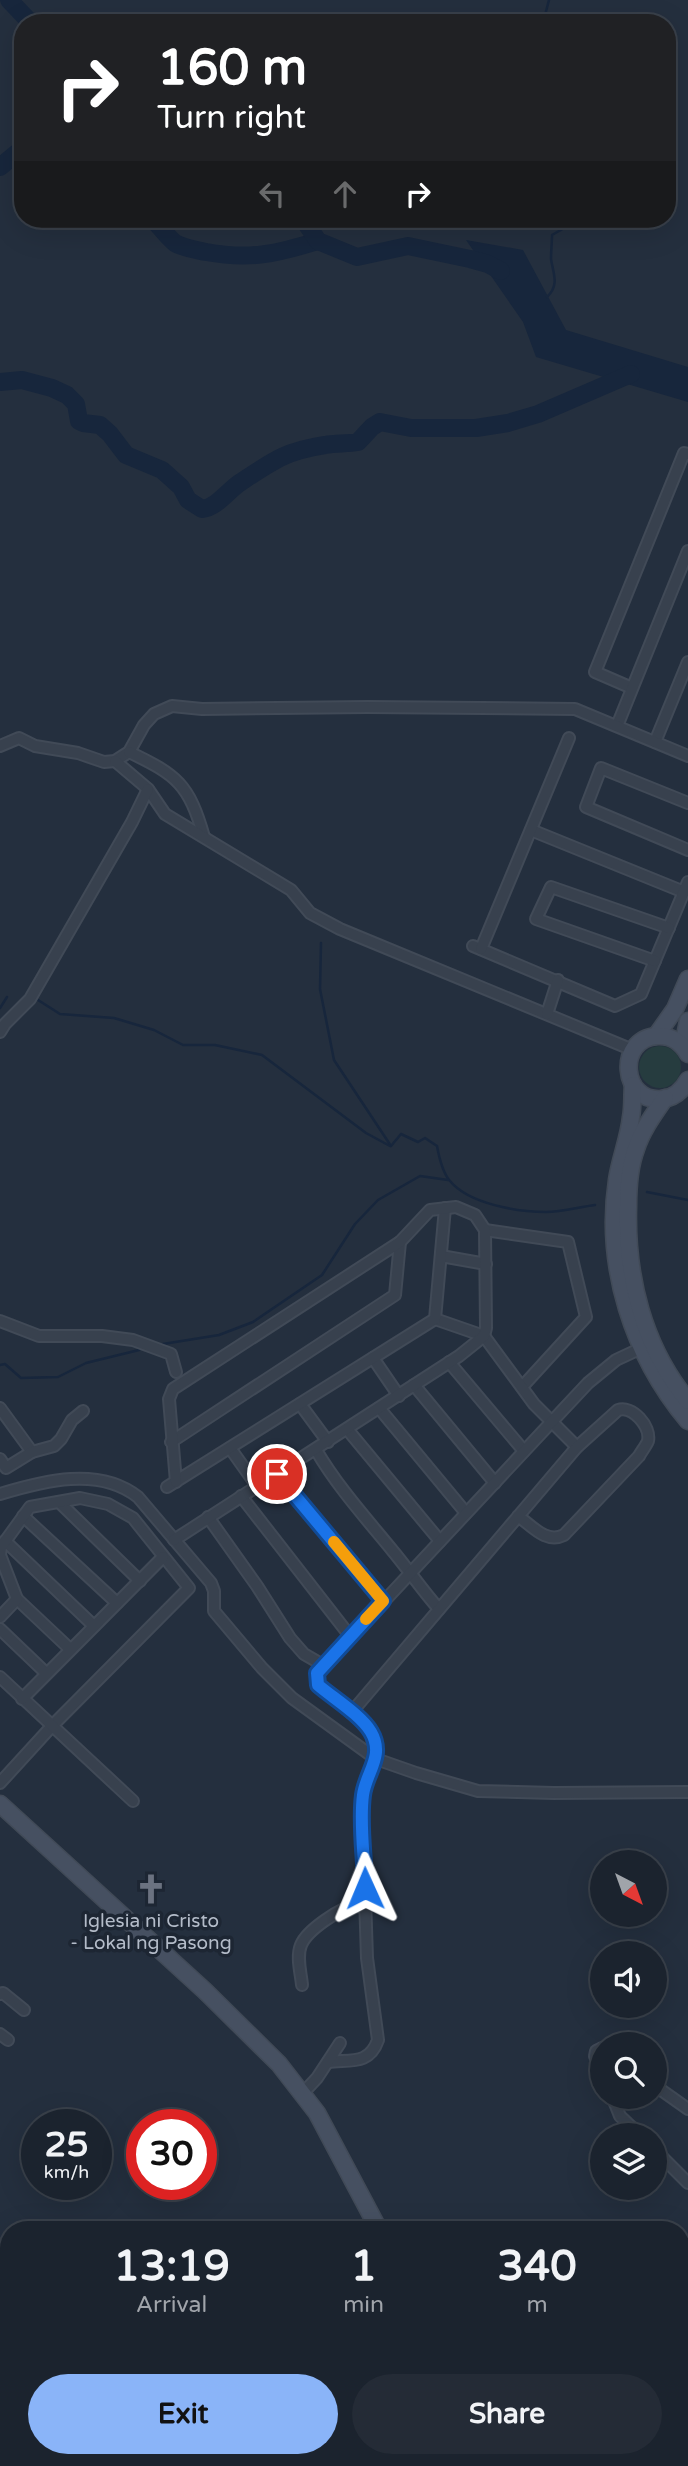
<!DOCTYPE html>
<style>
:root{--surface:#1b232e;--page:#242b36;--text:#f1f3f6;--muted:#a0a4aa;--line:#39404a;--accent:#8ab4f8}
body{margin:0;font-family:"Varela Round",sans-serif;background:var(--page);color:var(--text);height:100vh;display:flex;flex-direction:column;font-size:26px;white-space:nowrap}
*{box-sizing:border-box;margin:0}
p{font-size:23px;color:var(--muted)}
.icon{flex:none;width:38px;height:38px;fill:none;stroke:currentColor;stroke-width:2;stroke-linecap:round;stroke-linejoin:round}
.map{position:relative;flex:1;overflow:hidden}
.details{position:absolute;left:0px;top:2221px;width:690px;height:247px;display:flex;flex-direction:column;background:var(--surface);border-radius:28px 28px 0 0;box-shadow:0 7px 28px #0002,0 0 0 2px var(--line)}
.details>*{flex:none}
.banner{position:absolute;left:14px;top:14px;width:662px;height:214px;border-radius:28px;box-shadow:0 7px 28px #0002,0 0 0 2px var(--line);background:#202124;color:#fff;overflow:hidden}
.needle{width:46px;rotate:139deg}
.controls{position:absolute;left:590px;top:1850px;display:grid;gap:14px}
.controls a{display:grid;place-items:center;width:77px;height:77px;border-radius:50%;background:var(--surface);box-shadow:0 7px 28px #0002,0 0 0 2px var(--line);font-size:35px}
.speed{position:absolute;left:21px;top:2109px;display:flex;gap:14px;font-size:35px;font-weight:700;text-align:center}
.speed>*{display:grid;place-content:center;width:91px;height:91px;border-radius:50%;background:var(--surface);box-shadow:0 7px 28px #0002,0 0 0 2px var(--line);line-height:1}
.speed small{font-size:18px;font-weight:400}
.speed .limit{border:10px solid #d22;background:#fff;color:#111}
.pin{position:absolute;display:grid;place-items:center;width:60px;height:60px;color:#fff;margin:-30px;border:4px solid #fff;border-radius:50%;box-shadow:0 2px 7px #0007}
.me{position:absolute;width:77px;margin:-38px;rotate:359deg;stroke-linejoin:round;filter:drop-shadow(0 0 5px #0008)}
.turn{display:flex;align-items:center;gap:24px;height:147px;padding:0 28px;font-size:32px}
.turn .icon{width:91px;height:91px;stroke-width:2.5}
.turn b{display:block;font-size:49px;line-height:60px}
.lanes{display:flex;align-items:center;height:66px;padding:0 28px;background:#0003;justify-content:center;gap:35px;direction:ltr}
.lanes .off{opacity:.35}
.eta{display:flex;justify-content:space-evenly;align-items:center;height:119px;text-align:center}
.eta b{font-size:42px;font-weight:700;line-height:49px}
.button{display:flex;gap:14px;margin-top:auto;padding:14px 28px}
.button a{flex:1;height:80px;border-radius:42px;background:var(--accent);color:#111;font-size:28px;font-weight:700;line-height:80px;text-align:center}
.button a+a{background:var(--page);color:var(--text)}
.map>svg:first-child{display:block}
.green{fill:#263c3f}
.water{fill:#17263c}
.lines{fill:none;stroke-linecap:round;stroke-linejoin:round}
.stream{stroke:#17263c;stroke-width:2.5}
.river{stroke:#17263c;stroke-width:18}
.street-casing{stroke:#414a57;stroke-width:14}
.secondary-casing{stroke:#414a57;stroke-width:19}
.street{stroke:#38414e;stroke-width:10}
.secondary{stroke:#465061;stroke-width:16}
.route-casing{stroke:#114b97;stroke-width:18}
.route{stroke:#1a73e8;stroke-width:12}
.slow{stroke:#f59e0b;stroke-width:12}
.labels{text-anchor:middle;stroke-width:7;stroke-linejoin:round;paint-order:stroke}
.poi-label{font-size:19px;fill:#b4bcc9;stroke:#1d2633}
</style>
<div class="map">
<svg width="688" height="2466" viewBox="0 0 688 2466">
<rect width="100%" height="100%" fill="#242f3e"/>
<circle class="green" cx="660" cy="1067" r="21"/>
<path class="water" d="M 466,240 L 523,250 L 566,330 L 688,367 L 688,402 L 536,357 L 523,322 Z"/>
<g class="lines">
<g class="stream">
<path d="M 543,23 L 549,0"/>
<path d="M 547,297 C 560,285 553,273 551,259 C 551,251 552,242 552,235 L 580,219"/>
<path d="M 321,943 L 320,989 L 334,1060 L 391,1146 L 401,1134 L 418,1142 L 425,1138 L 437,1146 C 439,1157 442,1172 450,1181 C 469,1204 518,1212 546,1212 C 562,1212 579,1207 595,1205"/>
<path d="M 38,1000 L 60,1014 L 114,1018 L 154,1030 L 183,1045 L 215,1045 L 262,1055 L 366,1133 L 390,1146"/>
<path d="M 0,1008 L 7,997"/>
<path d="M 647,1192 L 688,1200"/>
<path d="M 163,1344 L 219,1335 L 253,1322 L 322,1275 L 355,1224 L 378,1200 L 420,1176 L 448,1180"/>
<path d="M 0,1365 L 5,1364 L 21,1378 L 58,1377 L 86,1363 L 139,1350"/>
<path d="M 681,2278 L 688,2270"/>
<path d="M 541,2466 L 544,2459"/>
</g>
<g class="river">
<path d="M 9,0 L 31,23"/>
<path d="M 0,167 L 23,148"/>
<path d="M 152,219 C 160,226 167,237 175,243 C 183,248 197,250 206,252 C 250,260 275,254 318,241"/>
<path d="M 303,219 L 318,241 L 357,257 L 408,246 L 470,259 L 488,264 L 501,271"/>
<path d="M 0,382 L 22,380 L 52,388 L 67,395 L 76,404 L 79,421 L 83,423 L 100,425 L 110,434 L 126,455 L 162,470 L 181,487 L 188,500 L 202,509 C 218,507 228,490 241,482 C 274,460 286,451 325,445 C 336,443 347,444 358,442 L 372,427 L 380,422 L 411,428 L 476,428 L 508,423 L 538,414 L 631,374"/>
</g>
<g class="street-casing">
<g id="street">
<path d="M 632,688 L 595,672 L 684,453 L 688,454"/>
<path d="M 617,726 L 688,551"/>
<path d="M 655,742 L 688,662"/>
<path d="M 0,746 L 19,738 L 35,746 L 78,753 L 104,762 L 115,761 L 129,752 L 144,725 L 154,714 L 172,706 L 202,709 L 368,707 L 575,709 L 688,756"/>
<path d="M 129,752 C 177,775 189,784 204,837"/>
<path d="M 115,761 L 148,789 L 165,814 L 291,890 L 310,913 L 340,929 L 633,1050"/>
<path d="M 688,803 L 601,768 L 586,807 L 688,850"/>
<path d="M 531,830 L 684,892"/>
<path d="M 473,946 L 615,1006 L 641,994 L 688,882"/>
<path d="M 481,949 L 569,738"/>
<path d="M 655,961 L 536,919 L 551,887 L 669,928"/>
<path d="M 547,1014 L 558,980"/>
<path d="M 0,1032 L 5,1024 L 30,999 L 132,822 L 148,789"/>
<path d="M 485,1230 L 568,1242 L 586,1317 L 522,1387"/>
<path d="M 441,1256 L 486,1264"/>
<path d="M 435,1319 L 484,1336 L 534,1404 L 577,1447"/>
<path d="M 0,1321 L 39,1336 L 102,1336 L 133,1340 L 171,1354 L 176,1372"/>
<path d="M 373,1358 L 399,1396"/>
<path d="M 449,1362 L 524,1451"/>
<path d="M 414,1385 L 495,1483"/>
<path d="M 300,1404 L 328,1442"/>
<path d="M 0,1408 L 32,1452"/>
<path d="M 379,1408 L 466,1513"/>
<path d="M 347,1429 L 440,1541"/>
<path d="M 171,1442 L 395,1295 L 400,1242"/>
<path d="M 230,1448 L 257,1486"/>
<path d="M 316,1450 C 337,1486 365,1517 392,1550 C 408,1569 422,1590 439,1609"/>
<path d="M 0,1459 L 6,1468 L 32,1452 L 54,1446 L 61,1439 L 72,1420 L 83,1411"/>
<path d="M 277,1474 L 383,1601"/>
<path d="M 167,1487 L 435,1319 L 445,1208"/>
<path d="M 0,1494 C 43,1481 99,1466 138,1497 L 211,1583 L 214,1591 L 214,1611 L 262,1668 L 292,1698 L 376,1759 L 416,1773 L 478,1791 L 554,1793 L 688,1792"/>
<path d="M 241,1496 L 350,1636"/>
<path d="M 59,1502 L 140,1581"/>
<path d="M 23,1516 L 117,1603"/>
<path d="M 208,1517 L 257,1586 L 290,1638 L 304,1654 L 323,1665"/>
<path d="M 174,1540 L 459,1356 L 484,1336 L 486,1328 L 485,1230 L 475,1215 L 456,1207 L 430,1210 L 400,1242 L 173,1389 L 169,1399 L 176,1482"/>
<path d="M 5,1541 L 94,1626"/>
<path d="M 17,1599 L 70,1649"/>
<path d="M 0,1617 L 17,1599 L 0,1555 L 1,1547 L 30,1507 L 80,1498 L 108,1504 L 133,1518 L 189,1588 L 52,1726 L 0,1783"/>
<path d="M 0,1629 L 46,1673"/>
<path d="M 0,1677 L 133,1801"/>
<path d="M 22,1699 L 163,1557"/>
<path d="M 351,1713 L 577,1447 L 618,1410 C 632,1405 651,1426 648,1441 C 646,1446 641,1452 639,1456 L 564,1535 C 546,1544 532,1526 518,1516"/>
<path d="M 302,1985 C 301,1973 296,1957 301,1945 C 307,1930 340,1908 356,1905 L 366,1909"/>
<path d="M 0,1994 L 3,1993 L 24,2010"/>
<path d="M 0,2034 L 8,2040"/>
<path d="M 602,2048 L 596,2051 L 595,2056 L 602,2073"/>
<path d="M 328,2062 C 349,2059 369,2066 378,2040 L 367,1958 L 362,1805 L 365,1786 L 376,1759 L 371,1733 L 363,1723 L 318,1685 L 317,1673 L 588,1383 L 616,1360 L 648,1345"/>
<path d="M 654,2085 L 688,2109"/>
<path d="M 303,2093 L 317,2078 L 340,2043"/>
<path d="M 612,2096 L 620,2116 L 640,2135"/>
<path d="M 654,2149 L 688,2183"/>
</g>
</g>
<g class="secondary-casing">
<g id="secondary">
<path d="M 656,1036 L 675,1009 L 688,979"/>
<path d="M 683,1046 L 688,1021"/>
<path d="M 688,1054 C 682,1043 671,1035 657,1036 C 616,1039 621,1103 662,1099 C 674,1098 682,1091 688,1080"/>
<path d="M 633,1085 C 632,1096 633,1107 631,1117 C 629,1138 620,1159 617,1180 C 604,1267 633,1355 688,1421"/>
<path d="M 665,1098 C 654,1114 642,1130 636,1149 C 629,1167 628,1187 628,1207 C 626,1277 643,1346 688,1401"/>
<path d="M 0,1804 L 205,1991 L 279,2064 L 317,2113 L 379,2230"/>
<path d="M 681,2295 L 688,2287"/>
<path d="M 501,2459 L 505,2466"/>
<path d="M 553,2466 L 556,2459"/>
</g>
</g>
<use href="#street" class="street"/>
<use href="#secondary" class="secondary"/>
</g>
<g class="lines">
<g class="route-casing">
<path id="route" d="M 277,1474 L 383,1601 L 317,1673 L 318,1685 C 333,1698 361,1715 371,1732 C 385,1756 366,1772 363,1795 C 359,1825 365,1858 365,1888"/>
</g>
<use href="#route" class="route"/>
<path class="slow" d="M 334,1542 L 383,1601 L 366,1619"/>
</g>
<defs>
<g id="church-bare" transform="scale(2.415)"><path d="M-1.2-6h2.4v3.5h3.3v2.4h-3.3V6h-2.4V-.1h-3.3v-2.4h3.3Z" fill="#6b7280" stroke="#1d2633" stroke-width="2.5" paint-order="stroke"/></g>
</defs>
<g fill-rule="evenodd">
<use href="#church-bare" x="151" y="1889"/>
</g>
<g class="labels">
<g class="poi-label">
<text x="151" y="1927">Iglesia ni Cristo<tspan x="151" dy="22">- Lokal ng Pasong</tspan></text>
</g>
</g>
</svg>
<div class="controls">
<a><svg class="needle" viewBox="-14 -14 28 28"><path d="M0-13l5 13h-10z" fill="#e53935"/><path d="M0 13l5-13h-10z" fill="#a0a4aa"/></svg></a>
<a><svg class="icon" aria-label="sound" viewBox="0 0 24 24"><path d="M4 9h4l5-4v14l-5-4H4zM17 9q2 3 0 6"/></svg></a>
<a><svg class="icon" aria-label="search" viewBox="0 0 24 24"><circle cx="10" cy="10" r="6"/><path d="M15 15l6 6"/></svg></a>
<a><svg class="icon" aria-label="layers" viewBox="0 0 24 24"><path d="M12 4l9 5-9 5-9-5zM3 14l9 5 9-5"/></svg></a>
</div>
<div class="speed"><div>25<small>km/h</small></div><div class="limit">30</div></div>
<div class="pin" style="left:277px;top:1474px;background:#d93025"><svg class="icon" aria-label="arrive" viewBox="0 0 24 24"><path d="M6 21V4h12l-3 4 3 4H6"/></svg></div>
<svg class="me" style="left:365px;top:1888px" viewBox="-20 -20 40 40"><path d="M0-17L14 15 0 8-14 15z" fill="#1a73e8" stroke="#fff" stroke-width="4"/></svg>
<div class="banner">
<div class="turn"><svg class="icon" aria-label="right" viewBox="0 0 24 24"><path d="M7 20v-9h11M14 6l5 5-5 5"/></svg><div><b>160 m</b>Turn right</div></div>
<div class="lanes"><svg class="icon off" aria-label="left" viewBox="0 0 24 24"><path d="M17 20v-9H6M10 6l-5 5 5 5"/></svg><svg class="icon off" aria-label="ahead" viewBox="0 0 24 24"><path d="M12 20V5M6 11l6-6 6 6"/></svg><svg class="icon" aria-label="right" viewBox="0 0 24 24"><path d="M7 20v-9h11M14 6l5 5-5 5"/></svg></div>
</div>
<section class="details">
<div class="eta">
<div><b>13:19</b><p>Arrival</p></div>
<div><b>1</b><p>min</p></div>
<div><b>340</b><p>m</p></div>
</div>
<div class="button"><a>Exit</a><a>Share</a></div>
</section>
</div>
